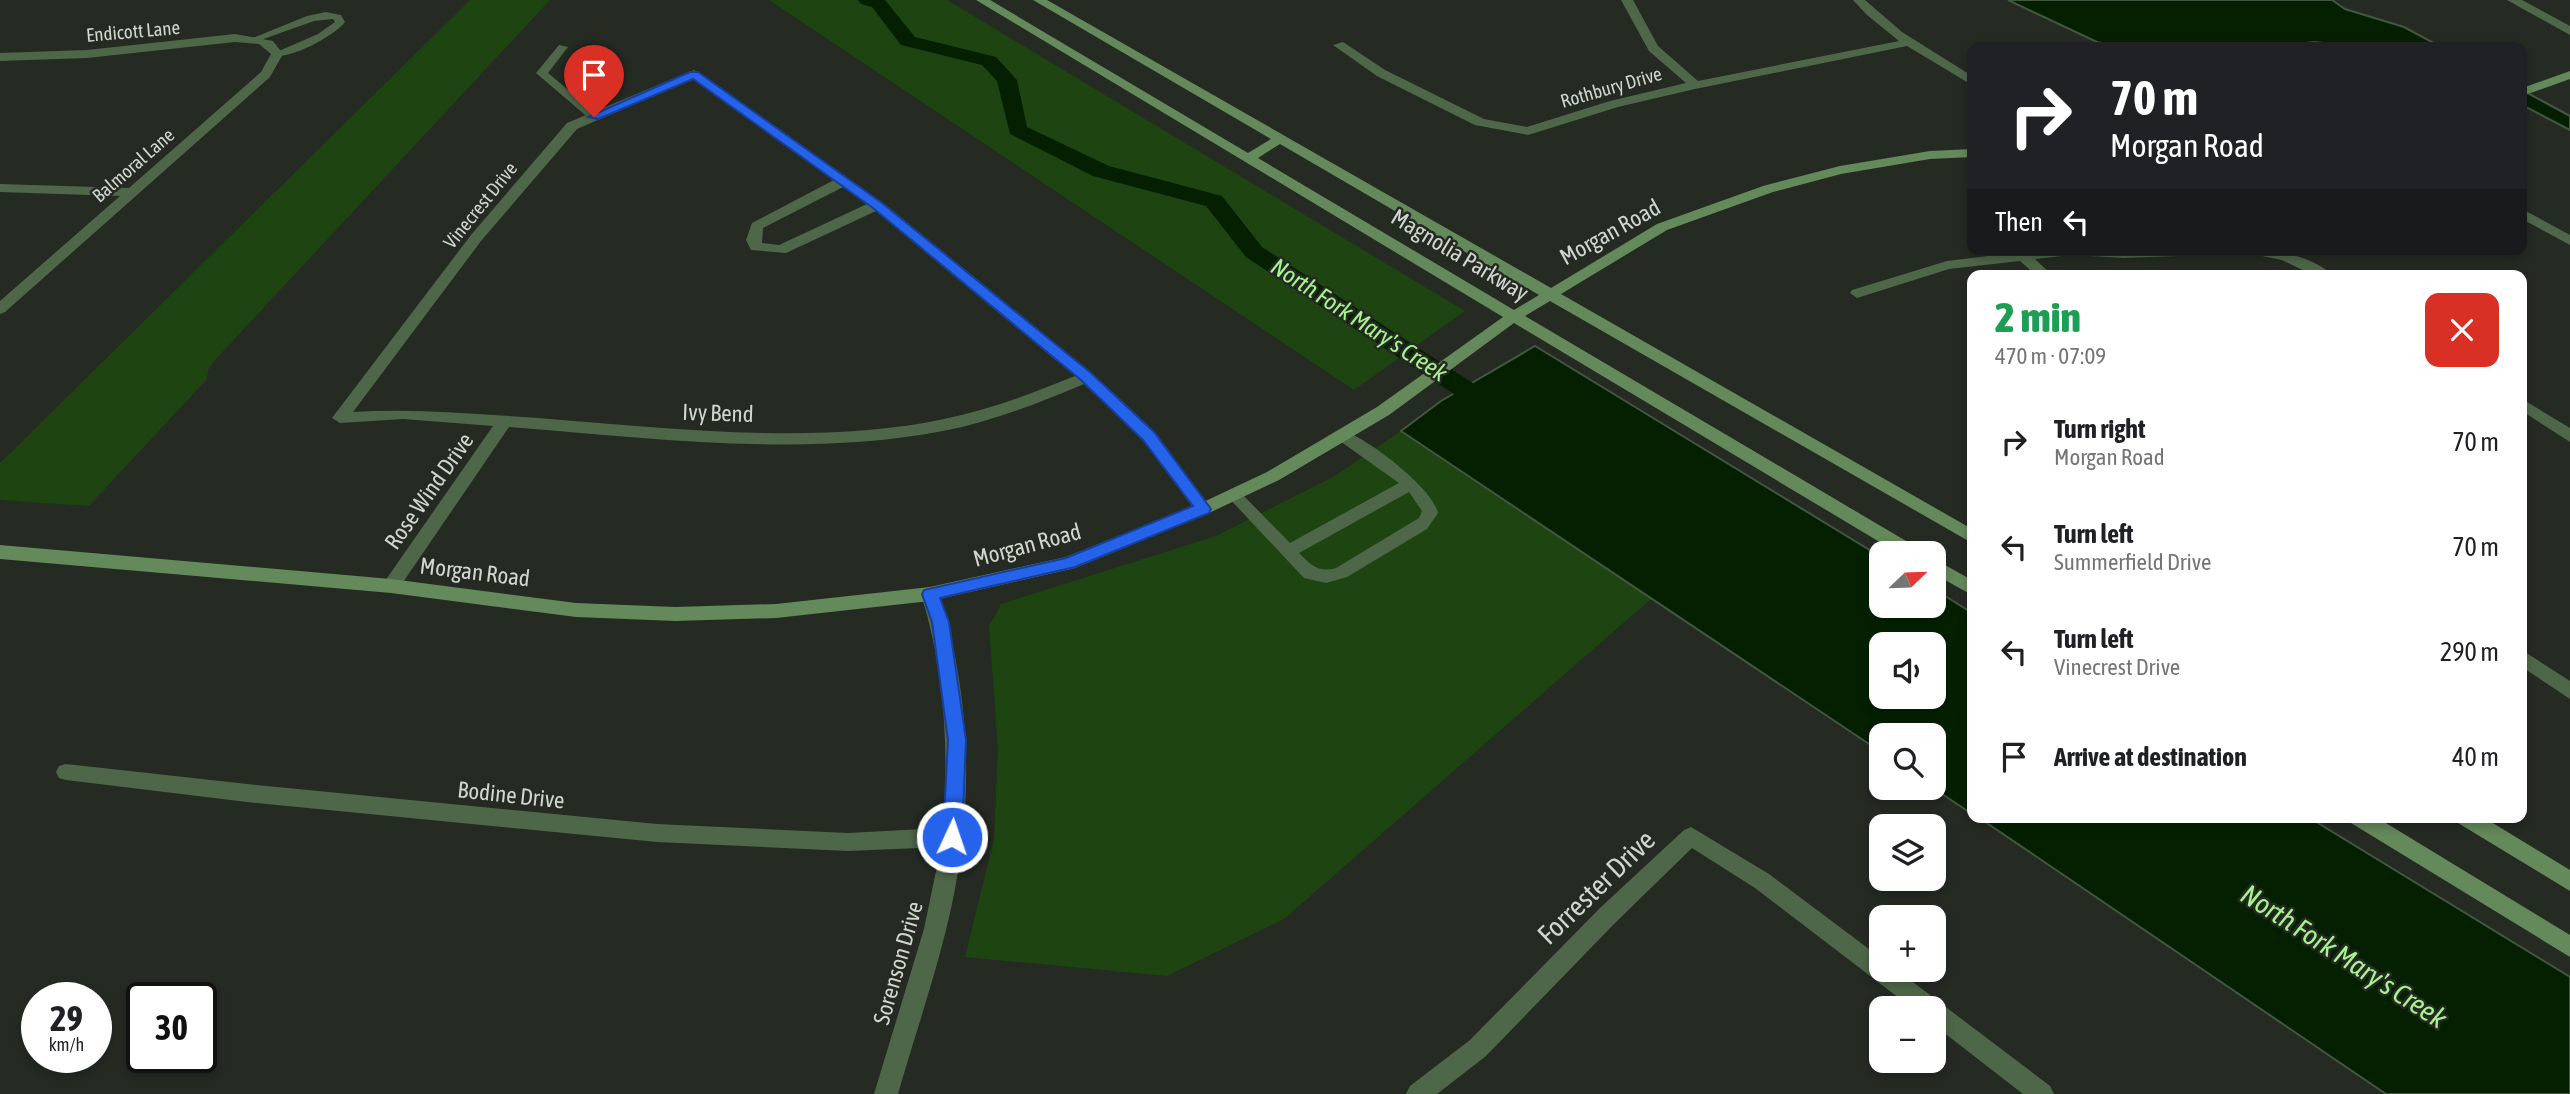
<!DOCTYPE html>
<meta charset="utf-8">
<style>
:root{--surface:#fff;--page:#f6f6f6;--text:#202124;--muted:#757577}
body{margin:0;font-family:"Asap Condensed",sans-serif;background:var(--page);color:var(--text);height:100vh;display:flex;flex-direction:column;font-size:26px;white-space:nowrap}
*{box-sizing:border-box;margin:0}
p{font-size:23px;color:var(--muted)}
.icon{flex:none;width:38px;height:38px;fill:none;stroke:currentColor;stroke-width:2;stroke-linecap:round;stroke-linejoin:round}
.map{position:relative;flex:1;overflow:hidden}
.panel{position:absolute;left:1967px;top:270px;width:560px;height:553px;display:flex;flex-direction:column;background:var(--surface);border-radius:14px;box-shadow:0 4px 10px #0003}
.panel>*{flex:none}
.banner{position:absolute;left:1967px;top:42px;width:560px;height:214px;border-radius:14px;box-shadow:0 4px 10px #0003;background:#202124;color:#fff;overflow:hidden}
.needle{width:46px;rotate:67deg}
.fabs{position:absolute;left:1869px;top:541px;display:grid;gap:14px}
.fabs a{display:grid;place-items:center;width:77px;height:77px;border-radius:14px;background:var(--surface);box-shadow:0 4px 10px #0003;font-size:35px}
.speed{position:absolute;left:21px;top:982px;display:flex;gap:14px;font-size:35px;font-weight:700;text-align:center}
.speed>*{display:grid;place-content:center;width:91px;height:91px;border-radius:50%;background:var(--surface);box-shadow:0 4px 10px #0003;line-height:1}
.speed small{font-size:18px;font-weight:400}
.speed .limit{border:4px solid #111;border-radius:10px;background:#fff;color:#111}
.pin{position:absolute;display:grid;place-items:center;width:60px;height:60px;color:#fff;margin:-72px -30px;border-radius:50% 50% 50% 0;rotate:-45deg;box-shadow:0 0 7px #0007}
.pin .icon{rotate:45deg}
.me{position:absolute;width:77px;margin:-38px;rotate:3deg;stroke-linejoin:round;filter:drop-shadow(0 0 5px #0008)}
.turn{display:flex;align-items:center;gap:24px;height:147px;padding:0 28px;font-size:32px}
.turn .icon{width:91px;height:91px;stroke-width:2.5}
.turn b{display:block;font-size:49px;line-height:60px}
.then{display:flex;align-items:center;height:66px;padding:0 28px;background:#0003;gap:14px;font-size:26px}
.round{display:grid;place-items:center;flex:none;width:74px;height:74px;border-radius:14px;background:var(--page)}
.summary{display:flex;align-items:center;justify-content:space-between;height:119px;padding:0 28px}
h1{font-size:42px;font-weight:800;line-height:52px;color:#1e9e55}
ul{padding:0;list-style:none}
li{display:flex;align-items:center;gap:21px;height:105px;padding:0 28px}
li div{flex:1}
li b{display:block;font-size:26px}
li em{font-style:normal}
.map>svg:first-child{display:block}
.green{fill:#1e4511}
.water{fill:#042000;stroke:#42573f;stroke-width:2;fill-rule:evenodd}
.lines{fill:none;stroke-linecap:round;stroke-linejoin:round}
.canal{fill:#042000;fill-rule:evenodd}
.lane{fill:#4f6749;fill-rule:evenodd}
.street{fill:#4f6749;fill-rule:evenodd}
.secondary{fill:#64895a;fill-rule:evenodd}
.route{fill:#2563eb;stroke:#184099;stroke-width:2}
.labels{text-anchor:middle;stroke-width:5;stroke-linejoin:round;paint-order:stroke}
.far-street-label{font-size:19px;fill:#d2d6d1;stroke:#252a23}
.street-label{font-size:23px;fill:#d2d6d1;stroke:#252a23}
.water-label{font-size:24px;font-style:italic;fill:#a7f390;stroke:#252a23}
.near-street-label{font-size:28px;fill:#d2d6d1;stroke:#252a23}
.near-water-label{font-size:28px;font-style:italic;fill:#a7f390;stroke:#252a23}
</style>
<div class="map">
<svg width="2570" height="1094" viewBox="0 0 2570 1094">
<rect width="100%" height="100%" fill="#252a23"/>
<g class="green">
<path d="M 470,0 L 550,0 L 215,360 L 208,370 L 207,379 L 89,506 L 0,500 L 0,463 Z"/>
<path d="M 769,0 L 947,0 L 1465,311 L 1354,390 Z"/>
<path d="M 1401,431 L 1652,598 L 1284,919 L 1167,976 L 965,957 L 994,839 L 998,748 L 989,626 L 1001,604 L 1216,536 L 1335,476 Z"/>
</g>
<g class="water">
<path d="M 2008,0 L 2332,0 L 2345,9 L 2404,27 L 2441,47 L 2363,47 L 2314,42 L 2272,47 L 2125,47 L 2097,42 Z"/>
<path d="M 2522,90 L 2570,116 L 2570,130 L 2522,105 Z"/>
<path d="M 1535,346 L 1881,557 L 1881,606 L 1934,606 L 1934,589 L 1972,613 L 1972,814 L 1933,788 L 1934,735 L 1881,735 L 1881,752 L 1401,431 L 1441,401 ZM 1881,644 L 1934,644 L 1934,696 L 1881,696 Z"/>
<path d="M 1978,817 L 2308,817 L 2570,977 L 2570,1094 L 2386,1094 Z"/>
</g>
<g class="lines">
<path class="canal" d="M 858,0 L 885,0 L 915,37 L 996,57 L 1017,80 L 1027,127 L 1109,166 L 1222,196 L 1262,247 L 1502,402 L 1506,408 L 1502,414 L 1493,417 L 1484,414 L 1246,257 L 1206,206 L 1093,176 L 1010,134 L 997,81 L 982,65 L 901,45 L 872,7 L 861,4 Z"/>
<g class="lane">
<path d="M 326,12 L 341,15 L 345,22 C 336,35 285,63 272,54 L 318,34 L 335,22 L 333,19 L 314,21 L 255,42 L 250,39 L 307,16 Z"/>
<path d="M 559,45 L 568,47 L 548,73 L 598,115 L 598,119 L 590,119 L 536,73 Z"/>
<path d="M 1342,430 C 1366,437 1433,488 1438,513 L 1427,529 L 1347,577 L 1326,583 L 1304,578 L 1226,495 L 1234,490 L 1239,491 L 1290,543 L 1399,483 L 1337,439 L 1335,435 ZM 1409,492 L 1422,511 L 1419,518 L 1336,568 C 1318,573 1311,565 1299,553 Z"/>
</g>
<g class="street">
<path d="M 1621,0 L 1633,0 L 1658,46 L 1698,81 L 1899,41 L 1867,15 L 1853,0 L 1865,0 L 1902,32 L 1972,76 L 1972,85 L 1907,46 L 1695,89 L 1618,107 L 1528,135 L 1475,125 L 1377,76 L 1333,45 L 1343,42 L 1385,70 L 1484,119 L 1527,127 L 1610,101 L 1686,83 L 1649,51 Z"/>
<path d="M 2507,0 L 2522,0 L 2570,26 L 2570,35 Z"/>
<path d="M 235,34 L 273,41 L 283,54 L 270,77 L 5,312 L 0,314 L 0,301 L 120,196 L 0,192 L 0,184 L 129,188 L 261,72 L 271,54 L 259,44 L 235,42 L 87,58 L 0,61 L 0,53 L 87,50 Z"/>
<path d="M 694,70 L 882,202 L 1092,373 L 1155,432 L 1209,505 L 1212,509 L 1209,513 L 1197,513 L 1143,440 L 1084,384 C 1039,403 991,422 943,431 C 801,458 652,438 509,427 L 397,591 L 385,591 L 382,586 L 385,581 L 493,426 L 403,419 L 340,423 L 332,418 L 471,235 L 567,123 ZM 693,79 L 834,180 L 752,223 L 746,240 L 751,250 L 786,253 L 876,211 L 1075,376 C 1033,393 989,410 944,419 C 818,446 666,428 538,418 C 476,414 415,408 353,412 L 481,241 L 577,129 ZM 843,187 L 867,204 L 779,245 L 762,243 L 763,228 Z"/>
<path d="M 2522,209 L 2570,235 L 2570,245 L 2522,219 Z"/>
<path d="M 2037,250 L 2240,250 L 2233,254 L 2124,258 L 2071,255 L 2035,259 L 2052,275 L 2036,275 L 2020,261 L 1949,269 L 1857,298 L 1850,293 L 1852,290 L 1947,261 Z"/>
<path d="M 2245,250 C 2274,250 2310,254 2332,275 L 2313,275 L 2282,260 L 2247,253 Z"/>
<path d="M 2522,399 L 2570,428 L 2570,442 L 2522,411 Z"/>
<path d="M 930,587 L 936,589 L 939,594 C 971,695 974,801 952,904 C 938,969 916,1031 898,1094 L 874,1094 L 924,929 L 941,847 L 848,851 L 657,842 L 247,802 L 66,780 L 59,778 L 56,772 L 59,766 L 66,764 L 247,784 L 657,824 L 848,833 L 943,828 C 949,748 945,672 921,594 L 924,589 Z"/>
<path d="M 2522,650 L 2570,681 L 2570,699 L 2522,667 Z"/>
<path d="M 1691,827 L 1769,874 L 1881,958 L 1881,970 L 1897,970 L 2050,1086 L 2054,1094 L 2023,1094 L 1934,1025 L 1934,1008 L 1912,1008 L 1755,888 L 1692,848 L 1616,922 L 1486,1056 L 1437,1094 L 1406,1094 L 1410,1086 L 1470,1040 L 1600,908 L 1684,830 Z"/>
</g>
<g class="secondary">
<path d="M 976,0 L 990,0 L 1248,153 L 1271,139 L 1033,0 L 1047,0 L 1551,288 L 1657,224 L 1763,186 L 1840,166 L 1930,151 L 1972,149 L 1972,157 L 1930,159 L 1841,174 L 1773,192 L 1667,230 L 1561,294 L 1972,529 L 1972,543 L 1550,301 L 1525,316 L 1918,548 L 1921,553 L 1898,553 L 1514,323 L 1389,415 L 1279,480 L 1209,513 L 1075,568 L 930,601 L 776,618 L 675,621 L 576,617 L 391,593 L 0,559 L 0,545 L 391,579 L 576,603 L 675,607 L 776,604 L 930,587 L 1066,557 L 1197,505 L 1267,472 L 1377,407 L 1503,317 ZM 1280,144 L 1539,295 L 1514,310 L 1258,158 Z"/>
<path d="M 2570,71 L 2570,79 L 2522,96 L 2522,88 Z"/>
<path d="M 1934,559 L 1972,580 L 1972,595 L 1934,574 Z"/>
<path d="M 2348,817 L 2376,817 L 2570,935 L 2570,957 L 2351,823 Z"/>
<path d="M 2455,817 L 2483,817 L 2570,870 L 2570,891 L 2458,823 Z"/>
</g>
</g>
<path class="route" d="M 690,72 L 698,72 L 882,203 L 1091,373 L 1154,432 L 1211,509 L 1209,513 L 1075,567 L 940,598 L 949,622 L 966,740 L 962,837 L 959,843 L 952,845 L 946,843 L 943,837 L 948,740 L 932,622 L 922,594 L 924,590 L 1066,558 L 1193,506 L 1143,440 L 1081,380 L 873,208 L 693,79 L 598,119 L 588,117 Z"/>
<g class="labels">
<g class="far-street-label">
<text transform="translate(133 31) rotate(-5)" y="7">Endicott Lane</text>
<text transform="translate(1611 87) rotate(-16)" y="7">Rothbury Drive</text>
<text transform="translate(133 165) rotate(-41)" y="7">Balmoral Lane</text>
<text transform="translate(480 205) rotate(-51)" y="7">Vinecrest Drive</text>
</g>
<g class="street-label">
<text transform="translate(1610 232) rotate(-29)" y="8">Morgan Road</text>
<text transform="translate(1460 255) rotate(31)" y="8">Magnolia Parkway</text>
<text transform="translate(718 413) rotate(2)" y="8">Ivy Bend</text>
<text transform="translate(429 491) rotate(-55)" y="8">Rose Wind Drive</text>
<text transform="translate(1027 545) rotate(-15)" y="8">Morgan Road</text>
<text transform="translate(475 572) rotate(7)" y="8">Morgan Road</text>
<text transform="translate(511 795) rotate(6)" y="8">Bodine Drive</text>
<text transform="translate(898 963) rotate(-74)" y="8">Sorenson Drive</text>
</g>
<g class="water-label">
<text transform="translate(1359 320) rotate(33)" y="8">North Fork Mary's Creek</text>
</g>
<g class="near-street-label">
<text transform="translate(1596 887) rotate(-44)" y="10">Forrester Drive</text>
</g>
<g class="near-water-label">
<text transform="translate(2344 956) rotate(33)" y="10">North Fork Mary's Creek</text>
</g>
</g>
</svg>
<div class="fabs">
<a><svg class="needle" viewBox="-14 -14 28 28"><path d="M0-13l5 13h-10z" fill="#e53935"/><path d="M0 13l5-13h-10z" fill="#757577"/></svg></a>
<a><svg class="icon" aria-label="sound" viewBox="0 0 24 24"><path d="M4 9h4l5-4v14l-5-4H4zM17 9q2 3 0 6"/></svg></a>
<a><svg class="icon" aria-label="search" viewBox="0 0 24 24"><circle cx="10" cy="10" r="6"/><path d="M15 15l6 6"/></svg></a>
<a><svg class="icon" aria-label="layers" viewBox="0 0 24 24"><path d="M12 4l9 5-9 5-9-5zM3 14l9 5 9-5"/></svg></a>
<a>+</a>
<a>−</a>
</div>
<div class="speed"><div>29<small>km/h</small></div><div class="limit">30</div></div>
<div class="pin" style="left:594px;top:117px;background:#d93025"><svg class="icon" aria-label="arrive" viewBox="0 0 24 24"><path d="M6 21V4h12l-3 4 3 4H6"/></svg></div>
<svg class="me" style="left:952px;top:837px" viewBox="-20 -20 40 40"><circle r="17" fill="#2563eb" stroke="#fff" stroke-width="3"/><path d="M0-11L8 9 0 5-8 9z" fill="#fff"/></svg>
<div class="banner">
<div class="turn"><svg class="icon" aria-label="right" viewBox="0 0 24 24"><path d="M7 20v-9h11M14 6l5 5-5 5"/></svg><div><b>70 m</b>Morgan Road</div></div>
<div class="then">Then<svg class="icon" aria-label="left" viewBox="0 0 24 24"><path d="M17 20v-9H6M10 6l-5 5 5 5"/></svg></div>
</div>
<section class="panel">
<div class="summary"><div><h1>2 min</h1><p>470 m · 07:09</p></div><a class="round" style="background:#d93025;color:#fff"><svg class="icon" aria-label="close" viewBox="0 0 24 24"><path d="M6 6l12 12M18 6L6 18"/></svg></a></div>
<ul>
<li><svg class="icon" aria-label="right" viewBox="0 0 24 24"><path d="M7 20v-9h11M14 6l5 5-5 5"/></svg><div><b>Turn right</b><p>Morgan Road</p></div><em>70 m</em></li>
<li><svg class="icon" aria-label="left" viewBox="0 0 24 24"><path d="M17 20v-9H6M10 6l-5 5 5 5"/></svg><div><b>Turn left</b><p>Summerfield Drive</p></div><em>70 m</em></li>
<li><svg class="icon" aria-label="left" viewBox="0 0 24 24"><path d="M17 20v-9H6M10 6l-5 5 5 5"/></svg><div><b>Turn left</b><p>Vinecrest Drive</p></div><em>290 m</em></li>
<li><svg class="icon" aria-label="arrive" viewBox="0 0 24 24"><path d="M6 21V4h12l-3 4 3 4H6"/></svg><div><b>Arrive at destination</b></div><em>40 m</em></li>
</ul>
</section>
</div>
